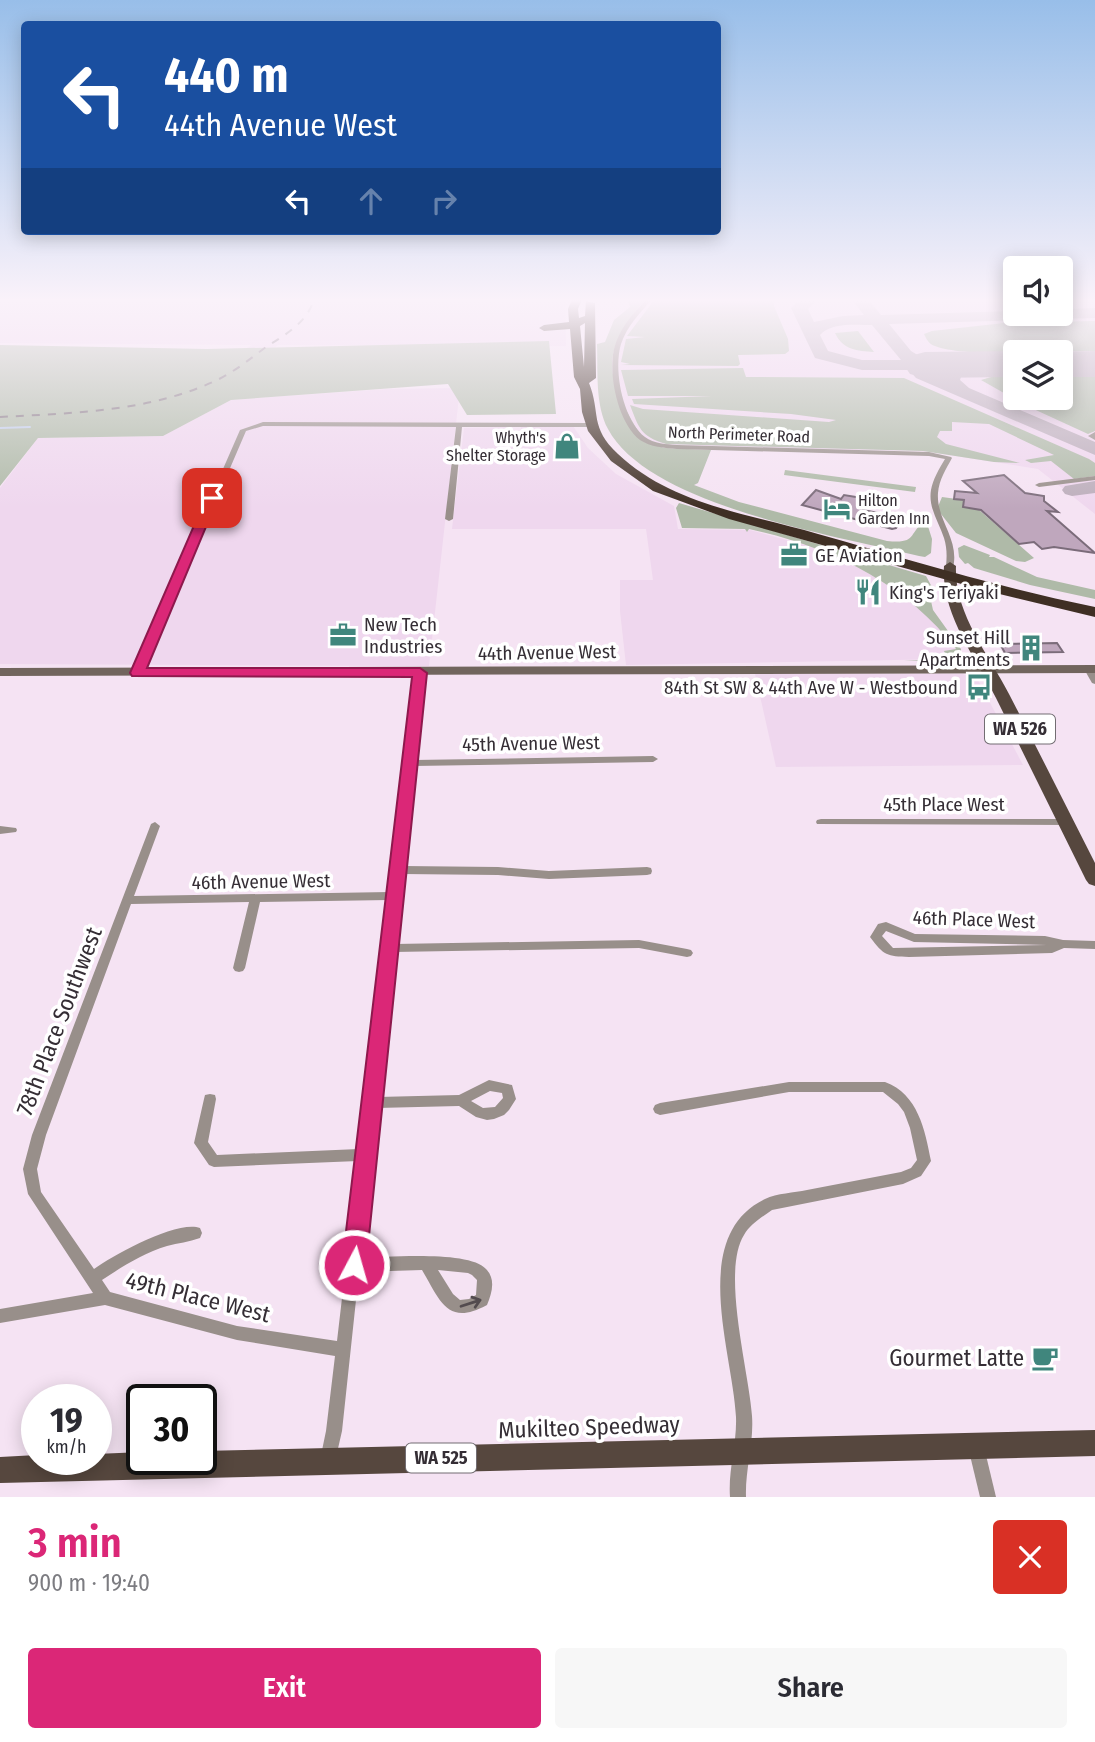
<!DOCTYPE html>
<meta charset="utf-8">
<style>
:root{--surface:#fff;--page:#f7f7f7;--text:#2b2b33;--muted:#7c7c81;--accent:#db2777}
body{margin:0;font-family:"Fira Sans Condensed",sans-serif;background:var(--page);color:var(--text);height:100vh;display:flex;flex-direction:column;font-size:26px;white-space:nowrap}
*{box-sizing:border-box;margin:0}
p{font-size:23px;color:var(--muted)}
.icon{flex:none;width:38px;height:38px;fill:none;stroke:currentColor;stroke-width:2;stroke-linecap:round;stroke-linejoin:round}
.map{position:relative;height:1497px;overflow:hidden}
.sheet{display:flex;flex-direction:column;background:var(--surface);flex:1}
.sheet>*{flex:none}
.guide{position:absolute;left:21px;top:21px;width:700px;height:214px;border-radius:7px;box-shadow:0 4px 18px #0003;background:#1a4fa0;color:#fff;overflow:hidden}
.tools{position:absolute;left:1003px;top:256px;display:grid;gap:14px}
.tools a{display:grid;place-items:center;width:70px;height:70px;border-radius:7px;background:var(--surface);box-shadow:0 4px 18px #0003;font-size:35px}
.speed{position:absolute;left:21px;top:1384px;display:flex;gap:14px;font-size:35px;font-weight:700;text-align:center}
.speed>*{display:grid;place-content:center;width:91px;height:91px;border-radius:50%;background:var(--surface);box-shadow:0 4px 18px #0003;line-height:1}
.speed small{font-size:18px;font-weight:400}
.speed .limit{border:4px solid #111;border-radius:10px;background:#fff;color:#111}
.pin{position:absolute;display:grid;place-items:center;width:60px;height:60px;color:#fff;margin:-30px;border-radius:14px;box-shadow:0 4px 10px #0006}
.me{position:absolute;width:77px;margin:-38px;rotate:6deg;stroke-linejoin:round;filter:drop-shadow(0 0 5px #0008)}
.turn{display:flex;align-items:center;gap:24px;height:147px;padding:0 28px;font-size:32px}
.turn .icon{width:91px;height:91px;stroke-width:2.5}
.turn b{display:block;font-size:49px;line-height:60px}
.lanes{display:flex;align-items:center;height:66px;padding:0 28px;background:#0003;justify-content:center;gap:35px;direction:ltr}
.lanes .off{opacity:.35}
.round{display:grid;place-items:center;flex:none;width:74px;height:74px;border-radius:7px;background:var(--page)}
.head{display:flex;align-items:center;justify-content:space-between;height:119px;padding:0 28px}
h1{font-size:42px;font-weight:600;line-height:52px;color:var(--accent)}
.primary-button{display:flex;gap:14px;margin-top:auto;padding:14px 28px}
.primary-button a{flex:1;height:80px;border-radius:7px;background:var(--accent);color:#fff;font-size:28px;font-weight:600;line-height:80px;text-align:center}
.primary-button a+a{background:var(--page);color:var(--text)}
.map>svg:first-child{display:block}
.built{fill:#efd7ee;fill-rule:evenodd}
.green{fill:#afbaa8}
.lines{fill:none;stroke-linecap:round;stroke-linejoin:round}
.stream{stroke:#c0ceea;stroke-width:2}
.taxiway{fill:#bcaebb;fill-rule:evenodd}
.runway{fill:#bcaebb;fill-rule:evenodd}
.building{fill:#bfa7bd;stroke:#7b6c7a;stroke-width:2}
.street{fill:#988f8a;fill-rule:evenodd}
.secondary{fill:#71655d;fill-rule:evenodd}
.primary{fill:#56473e;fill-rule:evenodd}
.highway{fill:#3f2f24;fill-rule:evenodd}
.rail{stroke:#847883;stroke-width:2;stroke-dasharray:8 8;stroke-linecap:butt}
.oneway{stroke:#534b4e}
.route{fill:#db2777;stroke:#8e194d;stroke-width:2}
.labels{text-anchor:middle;stroke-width:7;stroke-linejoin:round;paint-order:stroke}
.far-street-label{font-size:16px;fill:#352e35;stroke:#fff}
.far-poi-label{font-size:16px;fill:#352e35;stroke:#fff;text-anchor:end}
.shield{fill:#fff;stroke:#726d72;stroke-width:2}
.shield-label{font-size:18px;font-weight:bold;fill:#352e35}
.poi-label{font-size:19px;fill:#352e35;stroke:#fff;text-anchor:start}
.street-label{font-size:19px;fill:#352e35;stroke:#fff}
.near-street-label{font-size:23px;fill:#352e35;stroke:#fff}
.near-poi-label{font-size:23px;fill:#352e35;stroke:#fff;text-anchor:end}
</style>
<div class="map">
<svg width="1095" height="1497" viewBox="0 0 1095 1497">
<rect width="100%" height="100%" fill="#f5e3f3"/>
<g class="built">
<path d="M 0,299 L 565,299 L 566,346 L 278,345 L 251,368 L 205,373 L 252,345 L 0,343 Z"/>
<path d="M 650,299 L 1015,299 L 1015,313 L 1060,313 L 1061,299 L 1095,299 L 1095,514 L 1038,469 L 924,451 L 720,448 L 657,444 L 637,433 L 621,399 L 615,367 L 621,337 ZM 1015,352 L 1060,352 L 1060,397 L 1015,397 Z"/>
<path d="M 460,388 L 429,666 L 0,664 L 0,488 L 38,438 L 163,436 L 231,400 L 386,389 Z"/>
<path d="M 521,426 L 573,426 L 588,448 L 616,474 L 674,506 L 678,529 L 750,530 L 812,547 L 852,563 L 917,604 L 941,627 L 956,650 L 948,659 L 626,665 L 620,611 L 620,580 L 653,580 L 646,529 L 452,529 L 464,428 L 511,427 L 511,431 L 521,431 Z"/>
<path d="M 755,674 L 963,674 L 978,680 L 1023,765 L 776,767 Z"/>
</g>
<g class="green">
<path d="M 627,299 L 646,299 C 594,358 609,380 644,442 L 665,448 L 711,450 L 698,483 L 694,485 L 739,502 L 887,541 C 918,544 907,534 926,520 L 932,539 L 931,553 L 925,557 L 919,556 C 838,536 649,506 608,429 C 595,405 598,371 597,344 L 605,342 L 614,320 L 630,307 Z"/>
<path d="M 655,299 L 779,299 L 774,302 L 774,306 L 788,339 L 789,351 L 785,354 L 738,355 L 740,364 L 738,366 L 621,365 L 630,364 L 621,362 L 626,339 L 645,337 L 627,336 Z"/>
<path d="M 1095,321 L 1095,351 C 1058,351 965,358 935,346 C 929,344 927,340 924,334 L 932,331 L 1004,323 Z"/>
<path d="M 858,331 L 874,352 C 857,351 843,350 835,333 Z"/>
<path d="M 549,341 L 556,414 L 467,415 L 448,384 L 231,400 L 163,436 L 38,438 L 0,486 L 0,345 L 207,349 Z"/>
<path d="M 743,368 L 746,377 L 904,378 L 1089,459 L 1095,463 L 1095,476 L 1074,479 L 1051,461 L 1031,463 L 1025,460 L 1054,455 L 989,424 L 952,422 L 952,431 L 940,431 L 937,437 L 946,444 L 1020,463 L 994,462 L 923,451 L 666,444 C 640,436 639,428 630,405 L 643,409 L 829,422 L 836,420 L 791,414 L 634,404 L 632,399 L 712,396 L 628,396 L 621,370 Z"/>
<path d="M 1095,376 L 1095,431 L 1088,434 L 1027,406 L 981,380 L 991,377 L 1015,377 L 1015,397 L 1060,397 L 1061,377 Z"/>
<path d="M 785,470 L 916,487 L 915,492 L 784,475 Z"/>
<path d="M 942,497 L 964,500 L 963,507 L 978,509 L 1034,558 L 1025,562 L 1016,561 L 956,533 L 937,509 Z"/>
<path d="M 679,503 L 926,576 L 933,589 L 929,592 L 933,610 L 961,649 L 961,656 L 949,661 L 904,661 L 947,659 L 944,651 L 956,649 C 906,583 829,546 749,529 L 747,532 L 745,529 L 682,528 L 676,508 Z"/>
<path d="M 964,545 L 990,555 L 989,557 L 994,557 L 1037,577 L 1095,590 L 1095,599 L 1030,585 L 974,568 L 968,563 L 965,564 L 959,557 L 958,548 Z"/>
</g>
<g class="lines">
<path class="stream" d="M 0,428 L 30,427"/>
<g class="taxiway">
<path d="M 800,299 L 818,299 L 808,309 L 814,322 L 843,316 L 864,315 L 851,299 L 868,299 L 881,315 L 1015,311 L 1015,313 L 1060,313 L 1060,309 L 1095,308 L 1095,318 L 889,324 L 911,351 L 934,365 L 928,370 L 943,376 L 946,370 L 984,359 L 990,360 L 993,364 L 990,368 L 961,377 L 960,380 L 969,388 L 1095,442 L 1095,455 L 916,378 L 909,370 L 862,370 L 815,358 L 791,308 ZM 872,325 L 901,360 L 862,360 L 828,351 L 820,335 C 831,322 856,325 872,325 Z"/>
<path d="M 1095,481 L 1095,493 L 1072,496 L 1065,494 L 1062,490 L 1065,486 Z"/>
</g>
<g class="runway">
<path d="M 1015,351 L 1017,352 L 1015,352 L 1015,377 L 925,378 L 910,374 L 904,365 L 910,356 L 925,352 Z"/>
<path d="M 1095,351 L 1095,377 L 1060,377 L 1060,352 L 1058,352 Z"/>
</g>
</g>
<g class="building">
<path d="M 1004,475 L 1025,493 L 1044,496 L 1044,501 L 1058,512 L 1047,511 L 1095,553 L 1054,547 L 1042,549 L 1034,542 L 1019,544 L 981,510 L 963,507 L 964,500 L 954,499 L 955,491 L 977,493 L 963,481 Z"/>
<path d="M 816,490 L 841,499 L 844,495 L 862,498 L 869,502 L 863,510 L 903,518 L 896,528 L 892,529 L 802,505 Z"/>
<path d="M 1057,643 L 1063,652 L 1005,653 L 1000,644 Z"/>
</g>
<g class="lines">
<g class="street">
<path d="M 647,299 L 652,299 C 640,313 627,326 621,344 C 613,370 623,420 645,437 C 654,444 666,444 677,445 L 929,452 L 951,457 L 952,458 C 946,469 939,480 938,493 C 936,520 960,539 953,568 L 947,568 L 946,566 C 947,556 947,548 944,538 C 939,522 928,508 931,490 C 933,479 939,469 945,459 L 929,456 L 677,449 C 665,448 650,447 640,440 C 618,423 608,375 614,349 C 619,329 633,313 647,299 Z"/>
<path d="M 263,422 L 591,423 L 594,425 L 591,427 L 462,427 L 453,519 L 449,521 L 445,519 L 456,427 L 263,426 L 246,431 L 142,673 L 138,676 L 135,675 L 134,673 L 240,430 Z"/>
<path d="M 1095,432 L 1095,440 L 1088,436 Z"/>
<path d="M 1095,476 L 1095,480 L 1039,487 L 1035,485 L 1039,483 Z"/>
<path d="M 1088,666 L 1091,667 L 1095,673 L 1095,684 L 1092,683 L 1084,669 Z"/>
<path d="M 420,670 L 424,673 L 415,760 L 653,756 L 658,759 L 653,762 L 414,766 L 403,866 L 498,867 L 549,871 L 647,867 L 651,868 L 652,871 L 651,874 L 647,875 L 549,879 L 498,875 L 403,874 L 395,944 L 639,940 L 687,949 L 691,950 L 693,953 L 691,956 L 687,957 L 639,948 L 394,952 L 378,1097 L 459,1095 L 489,1080 L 512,1085 L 516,1099 L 509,1110 L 504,1115 L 494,1119 L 487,1120 L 476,1117 L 459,1106 L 377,1108 L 361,1258 C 386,1257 470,1250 486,1269 C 496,1279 492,1293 487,1305 C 447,1327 440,1300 422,1270 L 359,1272 L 342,1431 L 334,1466 L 328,1468 L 322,1466 L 320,1460 L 326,1431 L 335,1356 L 237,1340 L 105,1305 L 0,1323 L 0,1309 L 93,1293 L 28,1194 L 23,1169 L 32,1135 L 151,824 L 155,822 L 160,826 L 134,896 L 390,892 L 416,673 ZM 389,900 L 359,1149 L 217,1155 L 208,1142 L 216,1099 L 215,1095 L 210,1094 L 205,1095 L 204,1099 L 194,1143 L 209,1165 L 214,1167 L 358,1161 L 337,1341 L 237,1326 L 110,1292 L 102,1280 C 122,1267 143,1253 167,1246 C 178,1243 189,1242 200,1238 L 202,1233 L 200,1228 C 177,1220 114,1255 94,1269 L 41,1192 L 37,1169 L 46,1135 L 131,904 L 249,902 L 233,968 L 235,971 L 239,972 L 243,971 L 245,968 L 260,902 ZM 490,1091 L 502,1093 L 503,1098 L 495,1107 L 483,1108 L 471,1101 ZM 438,1270 L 468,1273 L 472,1275 L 477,1280 L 476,1295 L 469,1299 L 460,1300 L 453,1294 Z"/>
<path d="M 821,819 L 1066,819 L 1071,822 L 1066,825 L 817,824 L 816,822 L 817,820 Z"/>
<path d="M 0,826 L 16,828 L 17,830 L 16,832 L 0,834 Z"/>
<path d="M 886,922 L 915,934 L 1045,936 L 1063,940 L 1095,941 L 1095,949 L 1064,948 L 1052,953 L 909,957 C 887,956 884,956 870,937 L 878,924 ZM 886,931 L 914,942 L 1047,945 L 893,948 L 882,936 Z"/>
<path d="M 789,1082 L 885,1082 C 918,1094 925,1130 931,1161 L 921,1176 L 903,1184 L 772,1210 C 762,1217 750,1224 744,1235 C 721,1272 749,1371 752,1416 C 754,1443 745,1470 746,1497 L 730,1497 C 728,1470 737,1444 736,1417 C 733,1353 688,1236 765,1199 C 777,1193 794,1193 807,1190 C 838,1184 870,1178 901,1172 L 911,1168 L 917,1160 L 910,1128 L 904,1112 L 898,1104 L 883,1092 L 789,1092 L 660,1115 L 655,1113 L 653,1109 L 655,1105 L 660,1103 Z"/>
<path d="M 976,1439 L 982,1441 L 984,1447 L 996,1497 L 980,1497 L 968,1447 L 970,1441 Z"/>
</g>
<path class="secondary" d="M 1095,665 L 1095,673 L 0,676 L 0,668 Z"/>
<g class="primary">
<path d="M 950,562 L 956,566 C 954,613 988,653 1009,694 C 1038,750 1066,806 1095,863 L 1095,886 L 1089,884 L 1086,880 C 1056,819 1026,759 996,698 C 975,656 941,614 944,566 Z"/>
<path d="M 1095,1430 L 1095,1456 L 0,1483 L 0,1457 L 37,1455 L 37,1460 L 96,1460 L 96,1454 L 142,1452 L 142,1460 L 201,1460 L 201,1451 Z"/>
</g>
<path class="highway" d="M 572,299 L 582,299 L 578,309 L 579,318 L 585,316 L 586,301 L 595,303 L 596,378 L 589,383 C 601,413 589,427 618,454 C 672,505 750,514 818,534 C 910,560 1001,588 1095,607 L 1095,617 L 983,590 L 729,519 L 653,491 L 611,461 L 588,431 L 582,412 L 580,389 L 574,377 L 570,329 L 544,331 L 539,328 L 544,325 L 569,322 L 568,309 ZM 585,323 L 584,367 L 580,326 Z"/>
<path class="rail" d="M 0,417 C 72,413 150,412 217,380 C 234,372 250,359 266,347 C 286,334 307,323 314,299"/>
</g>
<defs><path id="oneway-shaft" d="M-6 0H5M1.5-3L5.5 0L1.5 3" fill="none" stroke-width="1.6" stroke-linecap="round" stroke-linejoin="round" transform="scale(1.75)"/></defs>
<use class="oneway" href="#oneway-shaft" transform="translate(471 1303) rotate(-18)"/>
<linearGradient id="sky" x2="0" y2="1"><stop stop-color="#98bee9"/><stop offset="0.59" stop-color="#faf2fa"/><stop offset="1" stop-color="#faf2fa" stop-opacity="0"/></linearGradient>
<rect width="1095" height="509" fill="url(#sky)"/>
<path class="route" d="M 212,494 L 218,498 L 147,668 L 420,668 L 427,673 L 366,1265 L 362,1273 L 354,1276 L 346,1273 L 342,1265 L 412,677 L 132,676 L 130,673 L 206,498 Z"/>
<defs>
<g id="shop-bare" transform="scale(2.1)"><path d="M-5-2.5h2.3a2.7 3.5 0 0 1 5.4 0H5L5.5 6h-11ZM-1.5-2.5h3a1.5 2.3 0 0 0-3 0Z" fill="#40867d" stroke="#fff" stroke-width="2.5" paint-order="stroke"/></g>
<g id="hotel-bare" transform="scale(2.1)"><path d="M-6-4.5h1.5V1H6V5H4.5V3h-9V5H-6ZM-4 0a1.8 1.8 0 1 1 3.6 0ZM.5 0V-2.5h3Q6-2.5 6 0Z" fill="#40867d" stroke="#fff" stroke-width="2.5" paint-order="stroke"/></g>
<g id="office-bare" transform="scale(2.1)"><path d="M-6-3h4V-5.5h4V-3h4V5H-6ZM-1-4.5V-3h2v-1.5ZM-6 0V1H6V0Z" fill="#40867d" stroke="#fff" stroke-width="2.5" paint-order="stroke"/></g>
<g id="restaurant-bare" transform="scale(2.1)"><path d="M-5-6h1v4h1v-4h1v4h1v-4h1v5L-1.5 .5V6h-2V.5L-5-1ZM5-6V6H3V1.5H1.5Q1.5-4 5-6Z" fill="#40867d" stroke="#fff" stroke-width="2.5" paint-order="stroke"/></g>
<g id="building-bare" transform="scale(2.1)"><path d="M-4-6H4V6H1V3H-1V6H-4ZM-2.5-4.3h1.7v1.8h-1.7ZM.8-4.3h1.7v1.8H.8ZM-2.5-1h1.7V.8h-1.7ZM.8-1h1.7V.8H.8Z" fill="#40867d" stroke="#fff" stroke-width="2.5" paint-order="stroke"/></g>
<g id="bus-bare" transform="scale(2.1)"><path d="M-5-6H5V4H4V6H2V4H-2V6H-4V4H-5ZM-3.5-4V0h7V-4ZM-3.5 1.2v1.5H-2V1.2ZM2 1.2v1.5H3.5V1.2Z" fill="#40867d" stroke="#fff" stroke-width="2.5" paint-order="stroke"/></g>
<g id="cafe-bare" transform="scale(2.1)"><path d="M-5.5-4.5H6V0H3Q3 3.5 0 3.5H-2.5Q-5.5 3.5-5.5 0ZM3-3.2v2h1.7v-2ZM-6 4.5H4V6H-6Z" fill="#40867d" stroke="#fff" stroke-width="2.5" paint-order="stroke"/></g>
</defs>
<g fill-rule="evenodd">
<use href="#shop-bare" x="567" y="446"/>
<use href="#hotel-bare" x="837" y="509"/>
<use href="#office-bare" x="794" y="555"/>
<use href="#restaurant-bare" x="868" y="592"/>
<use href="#office-bare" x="343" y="635"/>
<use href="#building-bare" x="1031" y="648"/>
<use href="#bus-bare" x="979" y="687"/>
<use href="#cafe-bare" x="1045" y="1358"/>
</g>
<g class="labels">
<g class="far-street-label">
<text transform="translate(739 434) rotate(2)" y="6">North Perimeter Road</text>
</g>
<g class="far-poi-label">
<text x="546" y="443">Whyth's<tspan x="546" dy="18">Shelter Storage</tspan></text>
<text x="858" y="506" text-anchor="start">Hilton<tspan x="858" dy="18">Garden Inn</tspan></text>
</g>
<g class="shield">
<rect x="985" y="714.5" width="70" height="29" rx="5"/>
<rect x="406" y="1443.5" width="70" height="29" rx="5"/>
</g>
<g class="shield-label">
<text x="1020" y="735">WA 526</text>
<text x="441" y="1464">WA 525</text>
</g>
<g class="poi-label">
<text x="815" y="562">GE Aviation</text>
<text x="889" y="599">King's Teriyaki</text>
<text x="364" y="631">New Tech<tspan x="364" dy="22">Industries</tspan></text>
<text x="1010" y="644" text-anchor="end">Sunset Hill<tspan x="1010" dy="22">Apartments</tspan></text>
<text x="958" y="694" text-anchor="end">84th St SW &amp; 44th Ave W - Westbound</text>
</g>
<g class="street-label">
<text transform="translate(547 652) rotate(-1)" y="7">44th Avenue West</text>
<text transform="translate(531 743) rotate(-1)" y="7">45th Avenue West</text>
<text x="944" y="811">45th Place West</text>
<text transform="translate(261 881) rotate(-1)" y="7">46th Avenue West</text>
<text transform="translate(974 919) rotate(2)" y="7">46th Place West</text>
</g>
<g class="near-street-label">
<text transform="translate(59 1021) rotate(-69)" y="8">78th Place Southwest</text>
<text transform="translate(198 1297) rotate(14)" y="8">49th Place West</text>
<text transform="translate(589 1427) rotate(-2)" y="8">Mukilteo Speedway</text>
</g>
<g class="near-poi-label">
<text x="1024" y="1366">Gourmet Latte</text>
</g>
</g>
</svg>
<div class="tools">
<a><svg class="icon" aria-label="sound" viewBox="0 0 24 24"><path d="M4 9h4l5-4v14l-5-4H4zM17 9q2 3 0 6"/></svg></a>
<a><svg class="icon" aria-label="layers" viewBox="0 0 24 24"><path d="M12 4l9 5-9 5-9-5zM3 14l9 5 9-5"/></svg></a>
</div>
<div class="speed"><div>19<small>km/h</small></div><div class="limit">30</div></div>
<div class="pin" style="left:212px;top:498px;background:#d93025"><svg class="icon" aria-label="arrive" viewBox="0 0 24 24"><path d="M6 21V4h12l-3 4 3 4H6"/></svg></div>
<svg class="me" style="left:354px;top:1265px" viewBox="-20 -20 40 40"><circle r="17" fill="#db2777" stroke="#fff" stroke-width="3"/><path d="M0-11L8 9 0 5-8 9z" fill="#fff"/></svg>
<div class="guide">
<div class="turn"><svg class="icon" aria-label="left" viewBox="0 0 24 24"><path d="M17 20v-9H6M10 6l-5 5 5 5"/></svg><div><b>440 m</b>44th Avenue West</div></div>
<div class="lanes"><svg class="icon" aria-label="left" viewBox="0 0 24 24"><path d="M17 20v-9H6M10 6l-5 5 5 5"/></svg><svg class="icon off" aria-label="ahead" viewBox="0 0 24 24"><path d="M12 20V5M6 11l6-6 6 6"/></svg><svg class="icon off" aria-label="right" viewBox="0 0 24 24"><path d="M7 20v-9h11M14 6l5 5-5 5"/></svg></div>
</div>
</div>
<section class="sheet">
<div class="head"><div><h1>3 min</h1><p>900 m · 19:40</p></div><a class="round" style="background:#d93025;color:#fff"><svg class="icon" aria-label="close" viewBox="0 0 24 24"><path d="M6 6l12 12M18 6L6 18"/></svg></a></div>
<div class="primary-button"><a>Exit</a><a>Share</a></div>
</section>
